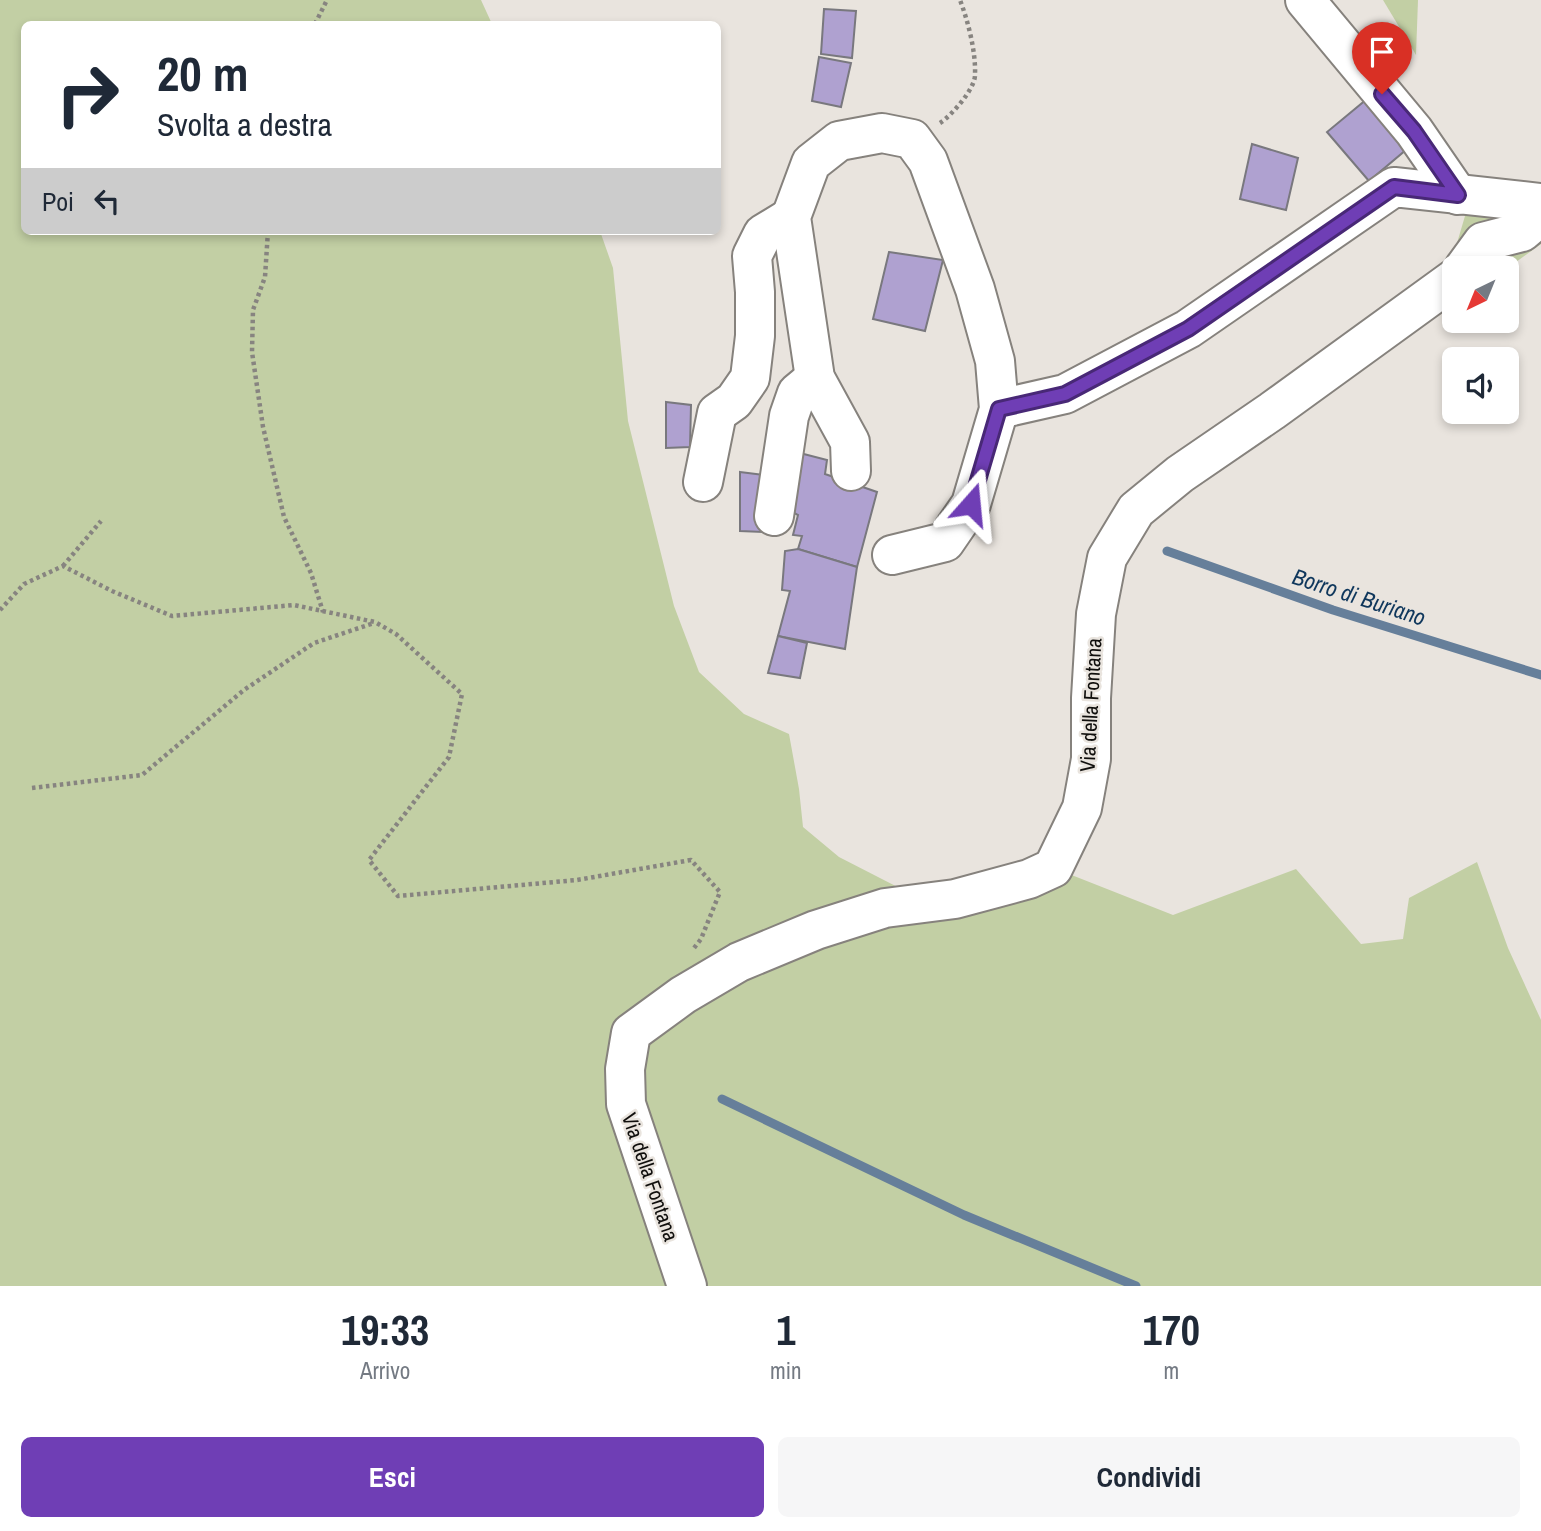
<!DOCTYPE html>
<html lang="it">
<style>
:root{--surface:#fff;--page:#f6f6f7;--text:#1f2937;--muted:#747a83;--accent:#6f3eb5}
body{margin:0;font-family:"Archivo Narrow",sans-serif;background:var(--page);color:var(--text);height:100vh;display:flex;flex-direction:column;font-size:26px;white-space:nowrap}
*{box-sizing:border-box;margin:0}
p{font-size:23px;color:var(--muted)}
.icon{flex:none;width:38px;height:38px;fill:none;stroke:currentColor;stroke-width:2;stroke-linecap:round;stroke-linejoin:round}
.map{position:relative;height:1286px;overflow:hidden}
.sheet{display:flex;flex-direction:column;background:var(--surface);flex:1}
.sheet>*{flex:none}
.hud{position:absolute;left:21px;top:21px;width:700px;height:214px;border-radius:10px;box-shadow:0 4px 10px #0003;background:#fff;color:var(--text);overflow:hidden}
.needle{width:46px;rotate:223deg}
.controls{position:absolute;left:1442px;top:256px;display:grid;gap:14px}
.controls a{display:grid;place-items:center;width:77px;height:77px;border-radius:10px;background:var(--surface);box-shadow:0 4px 10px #0003;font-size:35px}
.pin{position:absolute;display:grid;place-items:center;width:60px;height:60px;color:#fff;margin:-72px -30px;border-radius:50% 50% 50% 0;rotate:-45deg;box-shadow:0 0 7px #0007}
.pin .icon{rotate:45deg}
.me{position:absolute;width:77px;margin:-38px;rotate:18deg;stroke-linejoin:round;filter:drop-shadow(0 0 5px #0008)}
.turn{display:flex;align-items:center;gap:24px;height:147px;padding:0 21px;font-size:32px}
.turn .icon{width:91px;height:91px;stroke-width:2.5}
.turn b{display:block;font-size:49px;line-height:60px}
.then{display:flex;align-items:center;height:66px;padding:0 21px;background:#0003;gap:14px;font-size:26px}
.eta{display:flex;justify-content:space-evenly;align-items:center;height:119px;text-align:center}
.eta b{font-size:42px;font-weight:700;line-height:49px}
.action{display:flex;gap:14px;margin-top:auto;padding:14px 21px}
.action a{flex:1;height:80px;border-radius:10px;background:var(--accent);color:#fff;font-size:28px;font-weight:700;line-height:80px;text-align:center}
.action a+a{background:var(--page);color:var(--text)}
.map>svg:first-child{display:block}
.green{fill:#c2cfa4}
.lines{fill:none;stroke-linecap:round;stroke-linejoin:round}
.stream{stroke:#667f9a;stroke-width:9}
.building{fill:#afa1d0;stroke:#79787e;stroke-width:2}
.minor-casing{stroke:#86827d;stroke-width:42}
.path{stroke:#878480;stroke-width:4.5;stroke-dasharray:3.5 3.5;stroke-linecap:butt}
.minor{stroke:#fff;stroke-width:38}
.route-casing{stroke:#482876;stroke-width:18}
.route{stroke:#6f3eb5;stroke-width:12}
.labels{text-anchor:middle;stroke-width:5;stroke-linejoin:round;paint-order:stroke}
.street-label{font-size:21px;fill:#100f0d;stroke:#e9e4de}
.water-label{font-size:23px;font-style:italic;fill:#0f375c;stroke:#e9e4de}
</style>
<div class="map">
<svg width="1541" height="1286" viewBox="0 0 1541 1286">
<rect width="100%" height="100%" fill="#e9e4de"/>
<g class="green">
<path d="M 0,0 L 481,0 L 492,24 L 24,24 L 24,231 L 600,231 L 613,268 L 628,421 L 674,606 L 699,672 L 744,714 L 789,734 L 799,789 L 803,827 L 839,857 L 917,897 L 1027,870 L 1071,811 L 1104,555 L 1452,260 L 1465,216 L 1423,202 L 1541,187 L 1541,244 L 1509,267 L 1482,265 L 1125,538 L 1069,874 L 1173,915 L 1296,869 L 1361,944 L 1403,939 L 1409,898 L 1477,862 L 1508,948 L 1541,1020 L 1541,1286 L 0,1286 Z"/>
<path d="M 1383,0 L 1418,0 L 1416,55 Z"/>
</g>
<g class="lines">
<g class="stream">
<path d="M 1167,551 L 1333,610 L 1541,675"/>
<path d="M 722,1099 L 964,1215 L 1136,1286"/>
</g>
</g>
<g class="building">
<path d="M 824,9 L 856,11 L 852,58 L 821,54 Z"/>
<path d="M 819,57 L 851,63 L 841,107 L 812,101 Z"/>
<path d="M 1367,99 L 1407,149 L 1369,181 L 1327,132 Z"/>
<path d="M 1252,144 L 1298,158 L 1286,210 L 1240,199 Z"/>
<path d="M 889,252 L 943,260 L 925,331 L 873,319 Z"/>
<path d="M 666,402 L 691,405 L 690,447 L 666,448 Z"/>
<path d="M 796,452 L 827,460 L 825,474 L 877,492 L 857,567 L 798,549 L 802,536 L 793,535 L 798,515 L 785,508 Z"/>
<path d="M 740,472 L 764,475 L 763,532 L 740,531 Z"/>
<path d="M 798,549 L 857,567 L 845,649 L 778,636 L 790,591 L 782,590 L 785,551 Z"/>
<path d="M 778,636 L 807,643 L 800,678 L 768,673 Z"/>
</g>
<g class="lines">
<g class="minor-casing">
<g id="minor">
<path d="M 1305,0 L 1414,131 L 1458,195"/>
<path d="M 1464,268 L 1483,242 L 1522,232 L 1541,216"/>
<path d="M 999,409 L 1065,394 L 1188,329 L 1394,187 L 1541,203"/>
<path d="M 851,471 L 850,442 L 815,378 L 791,217 L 811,163 L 839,141 L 882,133 L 912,139 L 928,161 L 975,289 L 995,361 L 999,409 L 971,504 L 945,542 L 892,555"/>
<path d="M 703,482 L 717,413 L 734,401 L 750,378 L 755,336 L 755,292 L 752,256 L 763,234 L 791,217"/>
<path d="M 774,516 L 789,416 L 797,393 L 815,378"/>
<path d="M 687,1286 L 626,1104 L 625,1069 L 631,1033 L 683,995 L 739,962 L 816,930 L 885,908 L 955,899 L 1029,879 L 1053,868 L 1082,808 L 1091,759 L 1091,698 L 1096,614 L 1107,558 L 1136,510 L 1180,474 L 1272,411 L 1454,279"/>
</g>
</g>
<g class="path">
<path d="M 315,24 L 327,0"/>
<path d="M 940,123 C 951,116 975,89 975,75 C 976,52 968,21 960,0"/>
<path d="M 268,231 L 265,277 L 253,310 L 252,352 L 263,427 L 284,517 L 311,573 L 323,612"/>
<path d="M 63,566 L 101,521"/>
<path d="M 0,610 L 24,584 L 63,566 L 112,591 L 172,616 L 294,605 L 375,622 L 396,634 L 462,694 L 449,757 L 369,860 L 398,896 L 577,880 L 691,860 L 720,892 L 701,939 L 694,948"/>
<path d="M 32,788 L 142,775 L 244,690 L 314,643 L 374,623"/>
</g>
<use href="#minor" class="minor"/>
</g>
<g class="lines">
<g class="route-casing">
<path id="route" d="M 971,504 L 999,409 L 1065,394 L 1188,329 L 1394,187 L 1458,195 L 1414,131 L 1382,94"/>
</g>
<use href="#route" class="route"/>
</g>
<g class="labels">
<g class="street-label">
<text transform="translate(1091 705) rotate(-87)" y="7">Via della Fontana</text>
<text transform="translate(650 1177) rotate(71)" y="7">Via della Fontana</text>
</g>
<g class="water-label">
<text transform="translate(1359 597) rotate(18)" y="8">Borro di Buriano</text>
</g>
</g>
</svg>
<div class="controls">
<a><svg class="needle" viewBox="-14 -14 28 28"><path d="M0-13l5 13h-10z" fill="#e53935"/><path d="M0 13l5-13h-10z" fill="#747a83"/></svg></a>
<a><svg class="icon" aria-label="sound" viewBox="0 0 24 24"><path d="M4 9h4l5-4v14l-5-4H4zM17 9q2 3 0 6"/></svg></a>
</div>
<div class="pin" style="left:1382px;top:94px;background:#d93025"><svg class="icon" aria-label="arrive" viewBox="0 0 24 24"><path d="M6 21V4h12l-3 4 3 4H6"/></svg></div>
<svg class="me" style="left:971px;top:504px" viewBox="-20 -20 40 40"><path d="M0-17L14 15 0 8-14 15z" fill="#6f3eb5" stroke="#fff" stroke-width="4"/></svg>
<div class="hud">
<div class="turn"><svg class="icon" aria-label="right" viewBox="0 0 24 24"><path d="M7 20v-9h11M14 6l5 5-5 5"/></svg><div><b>20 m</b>Svolta a destra</div></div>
<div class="then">Poi<svg class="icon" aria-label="left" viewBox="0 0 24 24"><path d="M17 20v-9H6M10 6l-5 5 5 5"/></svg></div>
</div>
</div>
<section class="sheet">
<div class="eta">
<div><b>19:33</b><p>Arrivo</p></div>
<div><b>1</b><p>min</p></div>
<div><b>170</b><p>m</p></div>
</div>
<div class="action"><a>Esci</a><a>Condividi</a></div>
</section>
